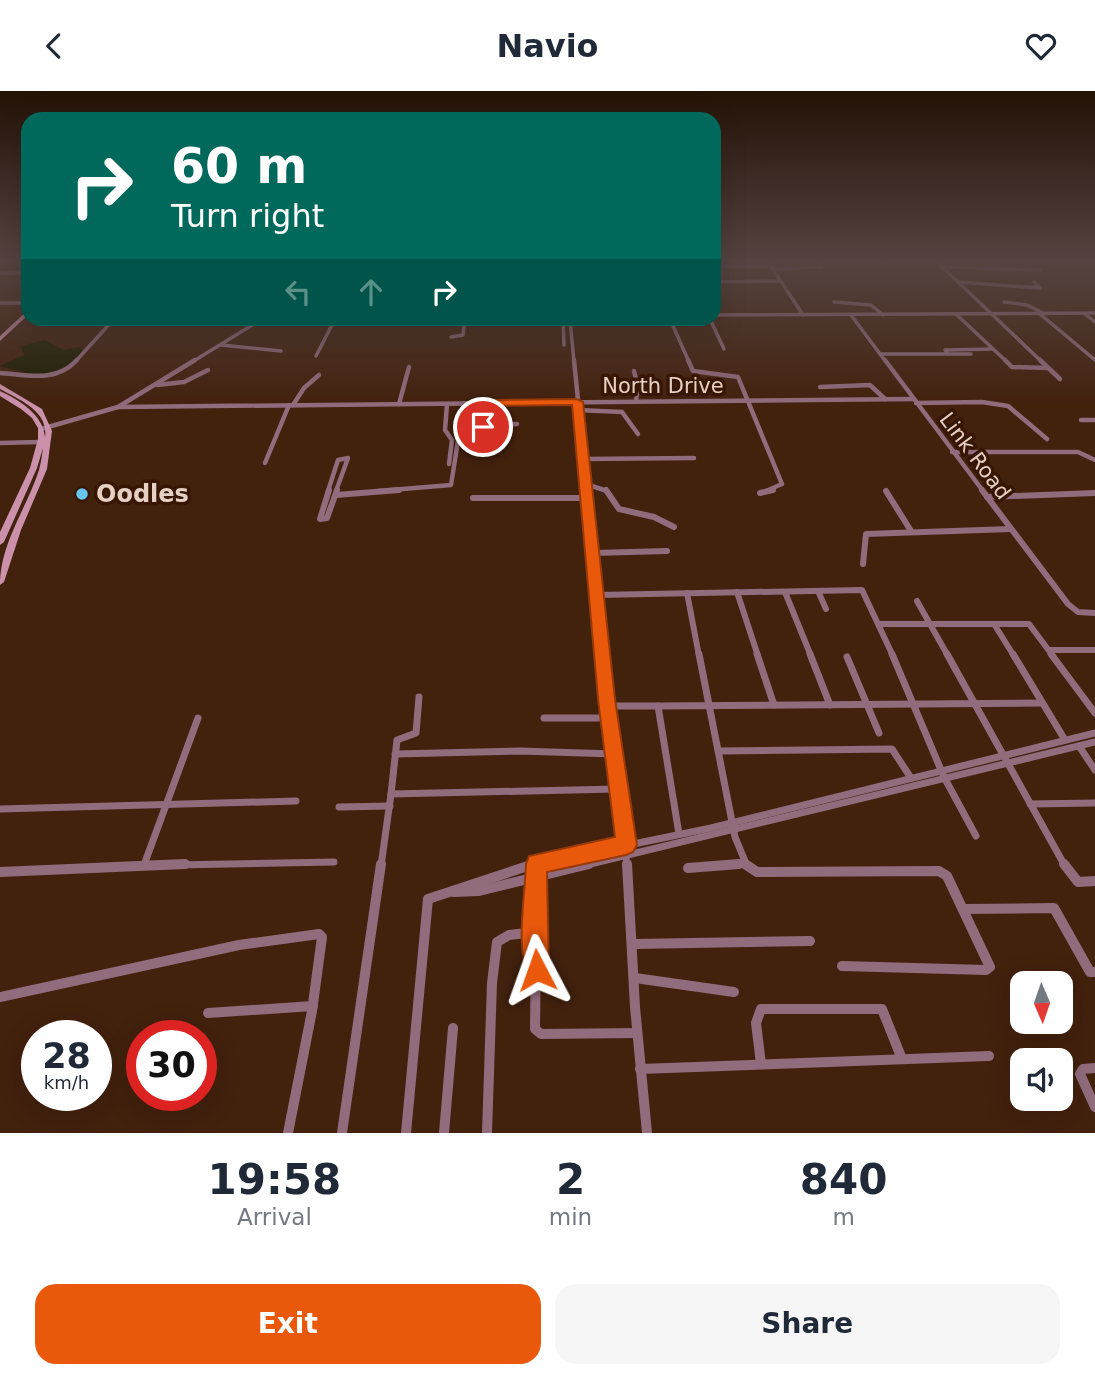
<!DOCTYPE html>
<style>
:root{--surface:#fff;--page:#f6f6f7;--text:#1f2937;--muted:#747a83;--accent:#ea580c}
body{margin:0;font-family:"DejaVu Sans",sans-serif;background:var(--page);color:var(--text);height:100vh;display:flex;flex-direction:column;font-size:26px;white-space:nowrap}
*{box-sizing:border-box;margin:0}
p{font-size:23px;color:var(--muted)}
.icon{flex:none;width:38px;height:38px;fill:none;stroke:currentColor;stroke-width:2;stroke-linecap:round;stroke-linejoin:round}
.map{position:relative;height:1042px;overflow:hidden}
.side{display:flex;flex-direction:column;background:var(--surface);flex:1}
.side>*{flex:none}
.guide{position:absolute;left:21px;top:21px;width:700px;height:214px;border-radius:21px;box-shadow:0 7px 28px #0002;background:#00695c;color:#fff;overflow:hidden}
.needle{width:46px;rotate:178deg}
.tools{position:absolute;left:1010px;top:880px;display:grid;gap:14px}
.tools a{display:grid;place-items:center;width:63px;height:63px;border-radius:14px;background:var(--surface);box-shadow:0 7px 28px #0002;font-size:35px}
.speed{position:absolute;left:21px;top:929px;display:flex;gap:14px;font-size:35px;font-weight:700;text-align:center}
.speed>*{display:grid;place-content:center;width:91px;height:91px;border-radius:50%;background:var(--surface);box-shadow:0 7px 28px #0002;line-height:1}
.speed small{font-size:18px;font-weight:400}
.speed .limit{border:10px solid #d22;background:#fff;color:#111}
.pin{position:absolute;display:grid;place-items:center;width:60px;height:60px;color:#fff;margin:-30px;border:4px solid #fff;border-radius:50%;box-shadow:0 2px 7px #0007}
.me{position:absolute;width:77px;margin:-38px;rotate:356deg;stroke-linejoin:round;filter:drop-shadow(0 0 5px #0008)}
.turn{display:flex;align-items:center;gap:24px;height:147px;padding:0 35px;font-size:32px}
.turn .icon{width:91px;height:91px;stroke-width:2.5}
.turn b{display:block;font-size:49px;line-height:60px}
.lanes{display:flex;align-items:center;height:66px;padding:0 35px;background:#0003;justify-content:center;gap:35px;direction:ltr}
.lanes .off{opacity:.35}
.eta{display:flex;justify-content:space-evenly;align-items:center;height:119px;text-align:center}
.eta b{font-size:42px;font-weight:700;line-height:49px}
.button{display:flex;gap:14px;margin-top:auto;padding:14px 35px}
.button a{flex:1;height:80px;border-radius:21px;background:var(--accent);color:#fff;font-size:28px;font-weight:700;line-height:80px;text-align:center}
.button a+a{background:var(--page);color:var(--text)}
header{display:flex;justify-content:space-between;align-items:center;height:91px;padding:0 35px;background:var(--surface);font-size:32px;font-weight:700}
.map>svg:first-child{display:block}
.water{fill:#1d1e02}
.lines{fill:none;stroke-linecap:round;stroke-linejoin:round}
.street-far4{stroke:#916c7d;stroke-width:3.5}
.street-far3{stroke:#916c7d;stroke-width:4.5}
.street-far2{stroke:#916c7d;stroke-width:6}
.street-far1{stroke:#916c7d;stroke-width:7}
.street{stroke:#916c7d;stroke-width:10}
.secondary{fill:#cb91ab;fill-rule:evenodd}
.route{fill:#ea580c;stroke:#983908;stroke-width:2}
.poi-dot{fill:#66c4ef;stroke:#371704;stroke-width:2.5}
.labels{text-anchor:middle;stroke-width:7;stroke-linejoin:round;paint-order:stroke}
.far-street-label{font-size:21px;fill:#e6d0c4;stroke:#371704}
.poi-label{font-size:24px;font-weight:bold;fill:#e6d0c4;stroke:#371704;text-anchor:start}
</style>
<header><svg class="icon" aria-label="back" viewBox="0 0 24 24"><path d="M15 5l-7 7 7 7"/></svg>Navio<svg class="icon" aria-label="heart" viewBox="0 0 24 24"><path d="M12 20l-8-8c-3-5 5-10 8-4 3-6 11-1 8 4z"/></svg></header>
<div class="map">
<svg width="1095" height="1042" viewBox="0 0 1095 1042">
<rect width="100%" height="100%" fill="#42210d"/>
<path class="water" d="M 45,249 L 64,259 L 80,256 L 83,261 L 78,271 L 47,287 L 0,275 L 24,264 L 21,255 Z"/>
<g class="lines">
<g class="street-far4">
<path d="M 11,169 L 28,169"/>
<path d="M 767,169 L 803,224"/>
<path d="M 935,169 L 1042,271"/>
<path d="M 883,171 L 893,169"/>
<path d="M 714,175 L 770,175"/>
<path d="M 942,176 L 1040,179"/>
<path d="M 772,178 L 822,176 L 818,169"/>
<path d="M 0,182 L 28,182"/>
<path d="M 714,191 L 780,190"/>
<path d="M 958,191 L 1040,197 L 1034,191"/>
<path d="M 834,211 L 871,214 L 883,224"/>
<path d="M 1004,211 L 1027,214 L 1043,222"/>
<path d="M 0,212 L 28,212"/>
<path d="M 956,223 L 1007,271"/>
<path d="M 1040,223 L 1095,269"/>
<path d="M 1085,223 L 1095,231"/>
<path d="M 714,224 L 1095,222"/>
<path d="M 851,224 L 886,271"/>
<path d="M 563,228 L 564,254"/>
<path d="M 570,228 L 574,271"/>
<path d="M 670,228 L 689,271"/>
<path d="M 710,228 L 724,258"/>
<path d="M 451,246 L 463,244 L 465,228"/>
<path d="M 221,254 L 281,260"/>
<path d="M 880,263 L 971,263"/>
<path d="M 948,263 L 945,259 L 992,258"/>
<path d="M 316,265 L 335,228"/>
<path d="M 75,271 L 114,228"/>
<path d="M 192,271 L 254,233 L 264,229 L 294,228"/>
</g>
<g class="street-far3">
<path d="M 574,269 L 587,400"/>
<path d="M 688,269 L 693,280 L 738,286 L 782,393 L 766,400"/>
<path d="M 885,269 L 983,400"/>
<path d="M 1005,269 L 1012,276 L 1048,277"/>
<path d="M 1040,269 L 1060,288"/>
<path d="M 634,280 L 638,296 L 636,310"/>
<path d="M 0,282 C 28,284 56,292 77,269"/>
<path d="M 157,294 L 184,291 L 208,279"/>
<path d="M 820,296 L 870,294 L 885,308"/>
<path d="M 493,312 L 477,335 L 517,333"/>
<path d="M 916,312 L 982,311 L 1008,315 L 1047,348"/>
<path d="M 399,313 L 409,276"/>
<path d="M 447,313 L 445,339 L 452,349 L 449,373"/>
<path d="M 293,314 L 304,297 L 319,284"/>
<path d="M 118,316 L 914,308"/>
<path d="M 578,319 L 622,321 L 638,343"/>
<path d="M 1081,329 L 1095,329"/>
<path d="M 41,338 L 118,316 L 195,269"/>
<path d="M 0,352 L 40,351"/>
<path d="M 952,361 L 1078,361 L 1095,369"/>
<path d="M 583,368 L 694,367"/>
<path d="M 265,372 L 289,314"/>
<path d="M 586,393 L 607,400"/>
<path d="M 328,400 L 338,369 L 348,367 L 336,400"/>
<path d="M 379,400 L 451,394 L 464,312"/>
</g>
<g class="street-far2">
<path d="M 329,399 L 320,428 L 327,427 L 337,399"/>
<path d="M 587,399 L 603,565"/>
<path d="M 606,399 L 619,418 L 654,426 L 674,436"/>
<path d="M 982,399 L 1068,513 L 1078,521 L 1095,522"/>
<path d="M 886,400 L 911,440"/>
<path d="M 760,402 L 773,399"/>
<path d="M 336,404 L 399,399"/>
<path d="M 987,406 L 1095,402"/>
<path d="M 473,407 L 587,407"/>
<path d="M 593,462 L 667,460"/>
<path d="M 863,473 L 866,443 L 1011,438"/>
<path d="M 818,500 L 826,518"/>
<path d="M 737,501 L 758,565"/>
<path d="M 785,501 L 811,565"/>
<path d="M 687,502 L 699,565"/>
<path d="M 597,504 L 862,499 L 893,565"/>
<path d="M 917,510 L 948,565"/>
<path d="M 880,533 L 1029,533 L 1053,565"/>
<path d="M 994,533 L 1014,565"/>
<path d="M 1050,559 L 1095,559"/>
</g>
<g class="street-far1">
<path d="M 603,563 L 627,775"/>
<path d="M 699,563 L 735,746 L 747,775"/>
<path d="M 757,563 L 774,614"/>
<path d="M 810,563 L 830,614"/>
<path d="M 892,563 L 944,686 L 976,745"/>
<path d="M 947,563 L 1065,775"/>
<path d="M 1013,563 L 1065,649"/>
<path d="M 1051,563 L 1095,622"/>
<path d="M 847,566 L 879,642"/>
<path d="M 616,615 L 658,615 L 679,743"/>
<path d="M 658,615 L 1042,612"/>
<path d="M 544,627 L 609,627"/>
<path d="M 1079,655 L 1095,679"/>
<path d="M 719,660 L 892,658 L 911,687"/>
<path d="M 395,663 L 520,660 L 614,663"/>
<path d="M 391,703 L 397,649 L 416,642 L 419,606"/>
<path d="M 1030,713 L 1095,712"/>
<path d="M 339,716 L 390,715"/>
<path d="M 0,718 L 296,710"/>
<path d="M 144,774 L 198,627"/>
<path d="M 121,775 L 334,771"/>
<path d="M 381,775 L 391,703 L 616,698"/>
<path d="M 527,775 L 711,737 L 1095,642"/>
<path d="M 582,775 L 1095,651"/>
<path d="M 715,775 L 744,773"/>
</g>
<g class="street">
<path d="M 537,773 L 535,938 L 541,943 L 637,942"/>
<path d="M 627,773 L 635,916 L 647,1042"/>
<path d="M 745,773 L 757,781 L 939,780 L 947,785 L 990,876 L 986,879 L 842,875"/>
<path d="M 1064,773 L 1078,791 L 1095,790"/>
<path d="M 688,777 L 739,773"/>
<path d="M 0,781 L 185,773"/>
<path d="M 454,801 L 479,800 L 589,773"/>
<path d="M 964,818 L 1054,817 L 1090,881 L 1095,881"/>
<path d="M 634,853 L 810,850"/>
<path d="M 635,887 L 734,901"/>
<path d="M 0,906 L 239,854 L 319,843 L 322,846 L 312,920 L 288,1042"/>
<path d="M 208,922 L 313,915"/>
<path d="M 761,973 L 756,932 L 761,918 L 882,918 L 902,968"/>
<path d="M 1095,977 L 1083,978 L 1080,983 L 1095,1016"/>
<path d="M 640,978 L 989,965"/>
<path d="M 342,1042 L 381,773"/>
<path d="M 406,1042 L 428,808 L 534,773"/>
<path d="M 444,1042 L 453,937"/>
<path d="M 487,1042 L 492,892 L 497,851 L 509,844 L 535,841"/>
</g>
<g class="secondary">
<path d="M 28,219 L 28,224 L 0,250 L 0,245 Z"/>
<path d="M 0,293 L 42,318 L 52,340 L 47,378 L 21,439 L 4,491 L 0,494 C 0,452 27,417 39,379 C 41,372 42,364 43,357 L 37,377 L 4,451 L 0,454 L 0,441 L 30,377 L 38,348 L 38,337 L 32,327 L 21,318 L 0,305 L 0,300 C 19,309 43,323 45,346 C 49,320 18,308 0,298 Z"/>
</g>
</g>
<linearGradient id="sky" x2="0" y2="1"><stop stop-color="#241207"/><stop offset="0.54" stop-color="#544340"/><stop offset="1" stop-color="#544340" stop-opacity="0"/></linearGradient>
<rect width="1095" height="315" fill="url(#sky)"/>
<path class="route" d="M 577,308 L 583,311 L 615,608 L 637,754 L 633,761 L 626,764 L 547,781 L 549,879 L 546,888 L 537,891 L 529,888 C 515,855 525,808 526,773 L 529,765 L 615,746 L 598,608 L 572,314 L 496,315 L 483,332 L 489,336 L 487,339 L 473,338 L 471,331 L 493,309 Z"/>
<circle class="poi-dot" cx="82" cy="403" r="7"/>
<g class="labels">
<g class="far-street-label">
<text x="663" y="302">North Drive</text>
<text transform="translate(975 365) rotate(53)" y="7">Link Road</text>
</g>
<g class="poi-label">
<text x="96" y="411">Oodles</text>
</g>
</g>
</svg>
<div class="tools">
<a><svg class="needle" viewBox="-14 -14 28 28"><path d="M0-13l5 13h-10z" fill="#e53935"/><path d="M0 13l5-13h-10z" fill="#747a83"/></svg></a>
<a><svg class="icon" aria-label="sound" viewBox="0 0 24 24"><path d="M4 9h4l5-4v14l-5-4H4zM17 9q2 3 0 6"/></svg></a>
</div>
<div class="speed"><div>28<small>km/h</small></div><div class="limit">30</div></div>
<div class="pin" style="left:483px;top:336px;background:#d93025"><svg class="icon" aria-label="arrive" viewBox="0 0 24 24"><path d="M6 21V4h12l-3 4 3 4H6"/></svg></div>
<svg class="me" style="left:537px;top:879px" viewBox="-20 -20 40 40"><path d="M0-17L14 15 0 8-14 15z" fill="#ea580c" stroke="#fff" stroke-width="4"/></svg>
<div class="guide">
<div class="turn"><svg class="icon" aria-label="right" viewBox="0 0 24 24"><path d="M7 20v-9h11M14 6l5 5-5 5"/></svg><div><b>60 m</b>Turn right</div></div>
<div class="lanes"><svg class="icon off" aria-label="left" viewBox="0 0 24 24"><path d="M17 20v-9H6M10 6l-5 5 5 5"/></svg><svg class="icon off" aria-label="ahead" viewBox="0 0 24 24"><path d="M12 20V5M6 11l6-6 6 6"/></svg><svg class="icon" aria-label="right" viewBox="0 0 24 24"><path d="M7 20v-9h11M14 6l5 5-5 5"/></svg></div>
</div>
</div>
<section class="side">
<div class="eta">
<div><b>19:58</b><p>Arrival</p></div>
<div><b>2</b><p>min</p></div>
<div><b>840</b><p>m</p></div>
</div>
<div class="button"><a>Exit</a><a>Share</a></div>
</section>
